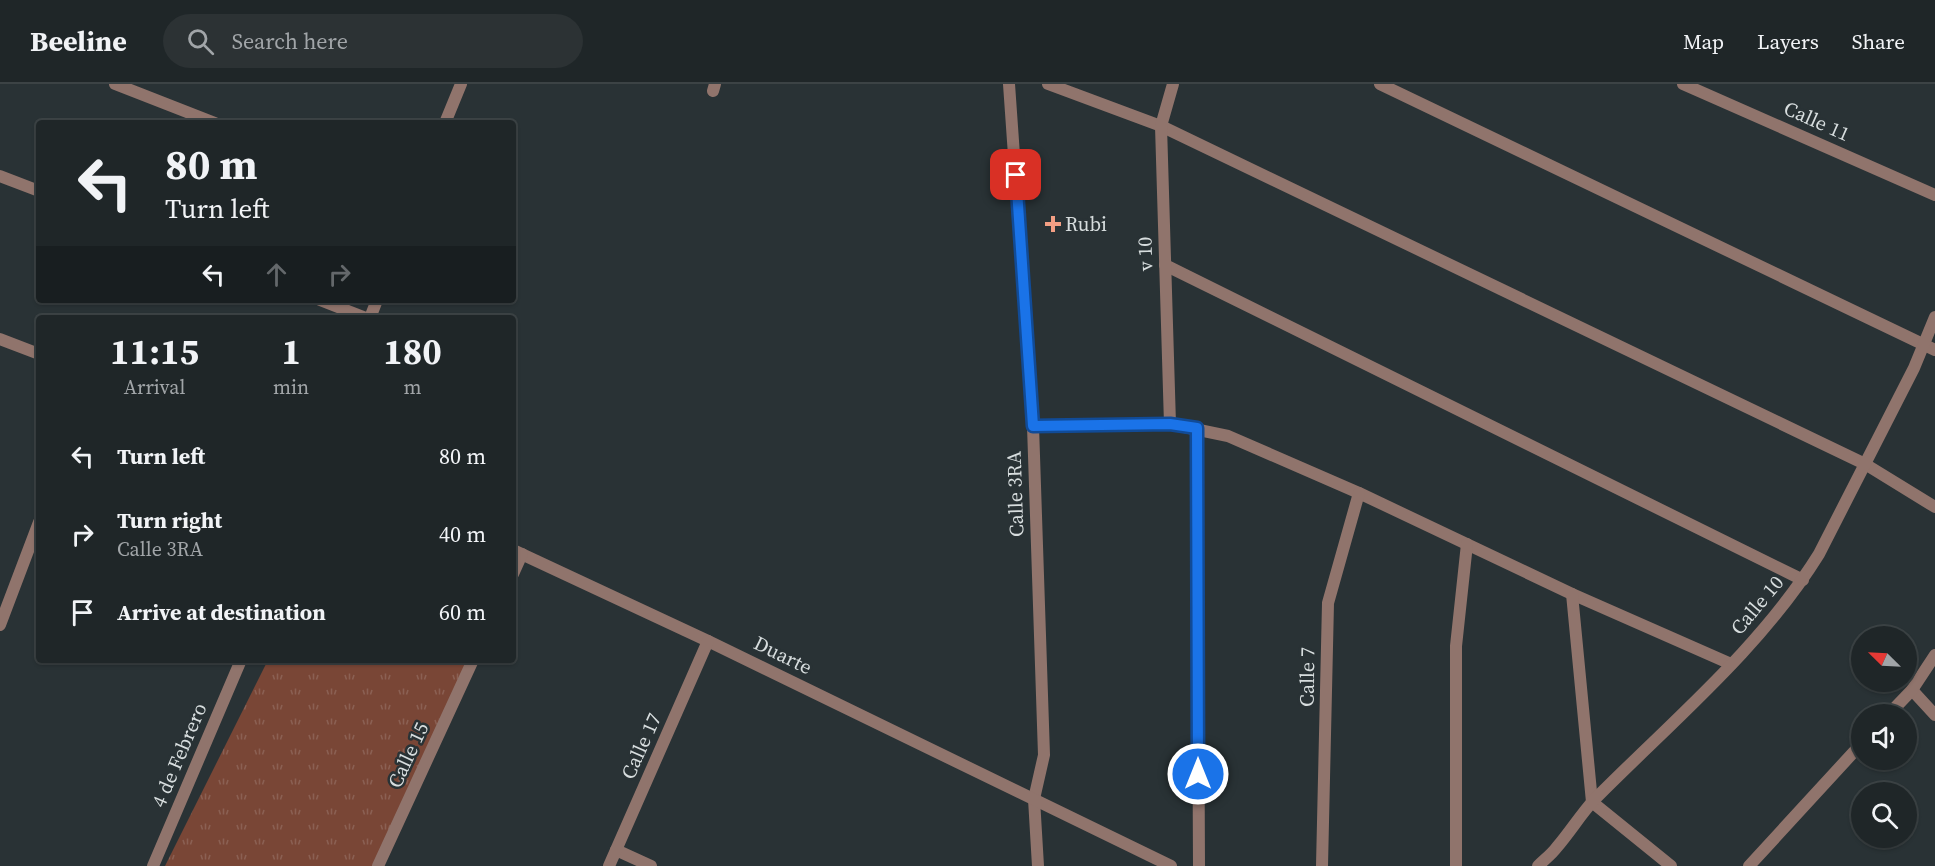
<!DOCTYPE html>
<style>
:root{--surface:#1f2628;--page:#2c3234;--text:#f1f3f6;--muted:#a1a5a8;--line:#3c4345}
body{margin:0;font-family:"Source Serif 4",serif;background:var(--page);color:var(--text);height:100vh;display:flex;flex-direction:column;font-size:22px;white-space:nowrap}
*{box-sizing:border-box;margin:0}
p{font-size:20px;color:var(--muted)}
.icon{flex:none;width:33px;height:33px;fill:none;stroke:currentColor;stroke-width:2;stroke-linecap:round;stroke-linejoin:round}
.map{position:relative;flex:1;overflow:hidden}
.panel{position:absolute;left:36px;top:231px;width:480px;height:348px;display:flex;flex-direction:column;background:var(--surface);border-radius:6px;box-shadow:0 2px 4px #0004,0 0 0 2px var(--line)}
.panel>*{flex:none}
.top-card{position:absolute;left:36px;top:36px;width:480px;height:183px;border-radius:6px;box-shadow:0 2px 4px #0004,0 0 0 2px var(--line);background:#1f2628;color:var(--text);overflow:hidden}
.needle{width:39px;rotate:294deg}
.controls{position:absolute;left:1851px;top:542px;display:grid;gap:12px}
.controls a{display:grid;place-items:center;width:66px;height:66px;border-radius:50%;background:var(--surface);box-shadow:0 2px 4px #0004,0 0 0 2px var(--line);font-size:30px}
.pin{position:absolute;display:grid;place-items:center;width:51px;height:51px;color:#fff;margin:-26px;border-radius:12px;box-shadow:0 3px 9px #0006}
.me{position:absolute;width:66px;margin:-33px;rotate:0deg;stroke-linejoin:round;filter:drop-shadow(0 0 4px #0008)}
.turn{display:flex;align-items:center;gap:21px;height:126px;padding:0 30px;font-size:27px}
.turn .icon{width:78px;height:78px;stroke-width:2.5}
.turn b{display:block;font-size:42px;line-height:51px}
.lanes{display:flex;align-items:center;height:57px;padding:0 30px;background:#0003;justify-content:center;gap:30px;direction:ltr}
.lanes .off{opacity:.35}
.eta{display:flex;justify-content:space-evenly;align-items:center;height:102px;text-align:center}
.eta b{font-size:36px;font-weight:700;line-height:42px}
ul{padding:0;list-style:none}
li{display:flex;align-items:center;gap:18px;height:78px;padding:0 30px}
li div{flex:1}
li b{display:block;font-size:22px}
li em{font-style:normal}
header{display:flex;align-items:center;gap:36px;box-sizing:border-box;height:84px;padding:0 30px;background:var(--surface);border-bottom:2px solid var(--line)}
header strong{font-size:28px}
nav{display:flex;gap:33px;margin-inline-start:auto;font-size:21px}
.search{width:420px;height:54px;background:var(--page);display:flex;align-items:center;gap:15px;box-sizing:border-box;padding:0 21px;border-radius:33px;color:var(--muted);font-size:22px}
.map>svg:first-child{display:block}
.grass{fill:url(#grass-tufts)}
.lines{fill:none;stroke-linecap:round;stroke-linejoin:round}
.service{stroke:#90746c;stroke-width:12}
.minor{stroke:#90746c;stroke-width:12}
.route-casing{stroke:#114b97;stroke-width:15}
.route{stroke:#1a73e8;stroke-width:10}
.poi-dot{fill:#f39f84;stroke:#293235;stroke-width:2}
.labels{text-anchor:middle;stroke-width:5;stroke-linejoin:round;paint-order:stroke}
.street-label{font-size:20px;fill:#d7ddde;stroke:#293235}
.poi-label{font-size:20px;fill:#d7ddde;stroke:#293235;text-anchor:start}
</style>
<header>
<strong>Beeline</strong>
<div class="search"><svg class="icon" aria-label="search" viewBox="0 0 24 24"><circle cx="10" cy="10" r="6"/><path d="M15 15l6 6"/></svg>Search here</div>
<nav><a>Map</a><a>Layers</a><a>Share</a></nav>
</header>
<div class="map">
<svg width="1935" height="782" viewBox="0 0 1935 782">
<defs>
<pattern id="grass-tufts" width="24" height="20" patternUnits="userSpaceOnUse" patternTransform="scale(1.5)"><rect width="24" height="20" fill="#794636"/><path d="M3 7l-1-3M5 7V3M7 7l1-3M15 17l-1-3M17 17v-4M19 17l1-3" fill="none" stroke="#8b6053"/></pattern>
</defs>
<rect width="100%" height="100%" fill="#293235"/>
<path class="grass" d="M 268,576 L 473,576 L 378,782 L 165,782 Z"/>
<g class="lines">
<path class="service" d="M 713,7 L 715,0"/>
<g class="minor">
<path d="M 115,0 L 215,39"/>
<path d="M 1009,0 L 1033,342 L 1044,671 L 1034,715 L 1038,782"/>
<path d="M 1048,0 L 1161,42 L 1865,380 L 1935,423"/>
<path d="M 1380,0 L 1935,266"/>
<path d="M 1683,0 L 1935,111"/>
<path d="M 445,39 L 461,0"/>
<path d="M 0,92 L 39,107"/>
<path d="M 1165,181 L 1803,496"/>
<path d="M 320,216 L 366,234"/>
<path d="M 370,234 L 377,216"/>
<path d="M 0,255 L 39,270"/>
<path d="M 1170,340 L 1161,42 L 1173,0"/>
<path d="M 1033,342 L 1170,340 L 1228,352 L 1359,409 L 1572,510 L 1731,580"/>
<path d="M 1197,344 L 1199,782"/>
<path d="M 513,466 L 708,557 L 1171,782"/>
<path d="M 513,490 L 522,470"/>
<path d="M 1572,510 L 1592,718 L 1671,782"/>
<path d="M 0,541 L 39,438"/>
<path d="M 1912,606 L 1935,631"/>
<path d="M 1889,630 L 1912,606 L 1935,571"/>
<path d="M 616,766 L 651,782"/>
<path d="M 153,782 L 241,576"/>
<path d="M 378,782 L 473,576"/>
<path d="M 609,782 L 708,557"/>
<path d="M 1322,782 L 1328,519 L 1359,409"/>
<path d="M 1456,782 L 1456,562 L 1467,460"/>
<path d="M 1538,782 C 1544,776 1552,770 1557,763 C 1570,748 1581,730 1594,716 C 1672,637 1760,565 1819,470 L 1914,284 L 1935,233"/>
<path d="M 1749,782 L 1862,659"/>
</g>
</g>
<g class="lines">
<g class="route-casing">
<path id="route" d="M 1016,91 L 1033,342 L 1170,340 L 1197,344 L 1198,690"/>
</g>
<use href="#route" class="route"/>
</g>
<path class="poi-dot" d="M1050 131h6v6h6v6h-6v6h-6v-6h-6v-6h6z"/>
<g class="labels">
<g class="street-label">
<text transform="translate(1817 37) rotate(24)" y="7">Calle 11</text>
<text transform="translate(1145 170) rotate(-92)" y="7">v 10</text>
<text transform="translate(1015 410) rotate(-92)" y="7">Calle 3RA</text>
<text transform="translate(1757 521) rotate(-50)" y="7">Calle 10</text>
<text transform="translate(783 571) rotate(26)" y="7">Duarte</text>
<text transform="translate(1307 593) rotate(-89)" y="7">Calle 7</text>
<text transform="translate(641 662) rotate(-66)" y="7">Calle 17</text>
<text transform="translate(179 671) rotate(-67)" y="7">4 de Febrero</text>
<text transform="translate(408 671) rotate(-65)" y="7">Calle 15</text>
</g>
<g class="poi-label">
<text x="1065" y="147">Rubi</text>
</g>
</g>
</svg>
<div class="controls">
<a><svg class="needle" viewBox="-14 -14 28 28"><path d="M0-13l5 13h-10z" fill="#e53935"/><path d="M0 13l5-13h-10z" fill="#a1a5a8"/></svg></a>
<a><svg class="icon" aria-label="sound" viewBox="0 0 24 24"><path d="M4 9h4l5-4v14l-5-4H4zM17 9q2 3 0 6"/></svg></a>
<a><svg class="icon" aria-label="search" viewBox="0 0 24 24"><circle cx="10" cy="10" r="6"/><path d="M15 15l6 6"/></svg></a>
</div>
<div class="pin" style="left:1016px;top:91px;background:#d93025"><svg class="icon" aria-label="arrive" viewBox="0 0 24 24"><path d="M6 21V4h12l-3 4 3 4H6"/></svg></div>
<svg class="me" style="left:1198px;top:690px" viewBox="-20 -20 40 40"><circle r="17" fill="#1a73e8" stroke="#fff" stroke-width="3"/><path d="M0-11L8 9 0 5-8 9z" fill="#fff"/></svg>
<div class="top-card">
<div class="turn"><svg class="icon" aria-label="left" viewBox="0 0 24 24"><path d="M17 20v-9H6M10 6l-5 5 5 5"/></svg><div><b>80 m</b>Turn left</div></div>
<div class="lanes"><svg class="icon" aria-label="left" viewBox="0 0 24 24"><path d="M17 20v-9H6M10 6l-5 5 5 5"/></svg><svg class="icon off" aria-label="ahead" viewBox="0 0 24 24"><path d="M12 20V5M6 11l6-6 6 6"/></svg><svg class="icon off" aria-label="right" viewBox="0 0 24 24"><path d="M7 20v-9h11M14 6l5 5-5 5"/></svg></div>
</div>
<section class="panel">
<div class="eta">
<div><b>11:15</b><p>Arrival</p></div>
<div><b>1</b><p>min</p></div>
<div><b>180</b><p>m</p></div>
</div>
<ul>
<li><svg class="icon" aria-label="left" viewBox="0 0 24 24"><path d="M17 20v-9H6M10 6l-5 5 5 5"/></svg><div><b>Turn left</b></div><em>80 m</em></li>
<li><svg class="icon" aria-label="right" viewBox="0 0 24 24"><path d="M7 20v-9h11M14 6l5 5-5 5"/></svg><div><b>Turn right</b><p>Calle 3RA</p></div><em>40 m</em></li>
<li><svg class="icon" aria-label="arrive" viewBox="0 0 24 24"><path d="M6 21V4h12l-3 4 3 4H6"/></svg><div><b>Arrive at destination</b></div><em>60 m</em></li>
</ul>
</section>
</div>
